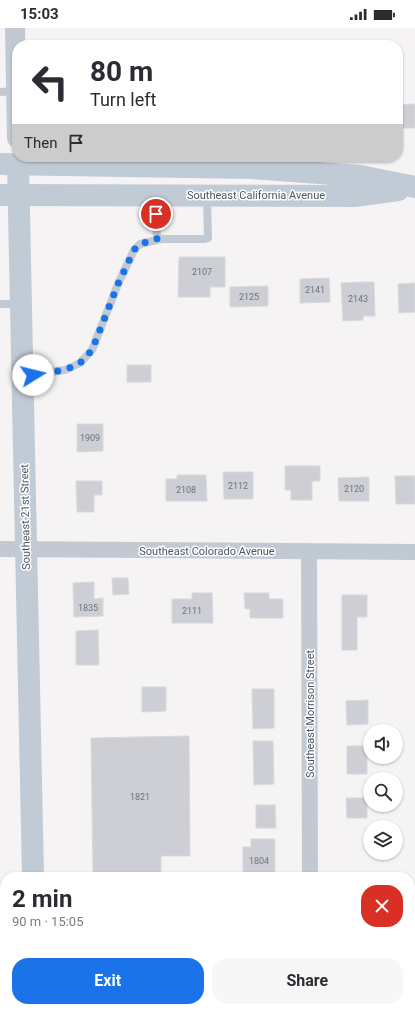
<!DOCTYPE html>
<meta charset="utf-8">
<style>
:root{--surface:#fff;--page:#f7f7f7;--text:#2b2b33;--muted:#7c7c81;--accent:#1a73e8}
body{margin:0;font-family:Roboto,sans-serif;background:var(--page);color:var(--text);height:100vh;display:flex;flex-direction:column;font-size:15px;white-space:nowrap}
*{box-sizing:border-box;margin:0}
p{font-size:13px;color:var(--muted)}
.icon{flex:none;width:22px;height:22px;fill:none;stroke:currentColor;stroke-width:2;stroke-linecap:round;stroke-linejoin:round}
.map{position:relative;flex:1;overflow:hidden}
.details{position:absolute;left:0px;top:844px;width:415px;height:140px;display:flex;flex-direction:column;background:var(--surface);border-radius:16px 16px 0 0;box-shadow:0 1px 3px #0004}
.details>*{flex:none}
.guide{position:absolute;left:12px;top:12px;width:391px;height:122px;border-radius:16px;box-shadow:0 1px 3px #0004;background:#fff;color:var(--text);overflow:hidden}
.controls{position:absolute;left:363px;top:696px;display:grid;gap:8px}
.controls a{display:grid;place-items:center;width:40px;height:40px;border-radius:50%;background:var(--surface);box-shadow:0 1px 3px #0004;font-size:20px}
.pin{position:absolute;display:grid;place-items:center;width:34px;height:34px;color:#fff;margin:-17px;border:2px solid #fff;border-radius:50%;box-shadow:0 1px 4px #0007}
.me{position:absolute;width:44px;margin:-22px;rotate:81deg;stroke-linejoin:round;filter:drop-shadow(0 0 3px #0008)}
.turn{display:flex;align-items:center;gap:14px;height:84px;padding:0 12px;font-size:18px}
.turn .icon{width:52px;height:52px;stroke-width:2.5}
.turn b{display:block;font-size:28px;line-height:34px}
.then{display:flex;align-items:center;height:38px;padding:0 12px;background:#0003;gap:8px;font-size:15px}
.round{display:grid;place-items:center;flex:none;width:42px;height:42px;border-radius:16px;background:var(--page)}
.summary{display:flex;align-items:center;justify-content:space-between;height:68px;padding:0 12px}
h1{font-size:24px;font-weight:700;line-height:30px}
.button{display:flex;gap:8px;margin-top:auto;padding:8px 12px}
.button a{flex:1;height:46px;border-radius:16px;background:var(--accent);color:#fff;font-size:16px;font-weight:700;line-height:46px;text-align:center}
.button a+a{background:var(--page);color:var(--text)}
.status{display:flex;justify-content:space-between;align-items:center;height:28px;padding:0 20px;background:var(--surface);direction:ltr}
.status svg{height:11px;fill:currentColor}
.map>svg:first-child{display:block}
.green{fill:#c3f1d5}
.building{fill:#cdcfd5;stroke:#d7d9de}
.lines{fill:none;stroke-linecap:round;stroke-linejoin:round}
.service{stroke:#c1cad2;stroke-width:8}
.minor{stroke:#c1cad2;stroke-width:16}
.tertiary{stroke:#c1cad2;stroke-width:20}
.secondary{stroke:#c1cbd6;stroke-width:22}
.route{stroke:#1a73e8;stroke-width:7;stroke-dasharray:0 12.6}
.labels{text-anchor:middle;stroke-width:3;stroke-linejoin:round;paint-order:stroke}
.number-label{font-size:9px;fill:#6b747e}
.street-label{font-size:11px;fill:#4a5661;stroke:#fff}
</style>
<div class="status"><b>15:03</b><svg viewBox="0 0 49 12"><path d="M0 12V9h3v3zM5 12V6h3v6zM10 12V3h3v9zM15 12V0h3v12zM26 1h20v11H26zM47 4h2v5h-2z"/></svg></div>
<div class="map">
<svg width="415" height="984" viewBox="0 0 415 984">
<rect width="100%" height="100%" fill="#f5f3f3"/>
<path class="green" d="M 0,913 L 5,913 L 5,979 L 10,979 L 10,984 L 0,984 Z"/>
<g class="building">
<path d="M 415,76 L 415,100 L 398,100 L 398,77 Z"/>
<path d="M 179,229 L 225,229 L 225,259 L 210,259 L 210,269 L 178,269 Z"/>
<path d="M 329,250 L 330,274 L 300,275 L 300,251 Z"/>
<path d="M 362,254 L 374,254 L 375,288 L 363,288 L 363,292 L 343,293 L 341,255 Z"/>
<path d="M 415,255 L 415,284 L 399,285 L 398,256 Z"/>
<path d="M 268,258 L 268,278 L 230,279 L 230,259 Z"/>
<rect x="127" y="337" width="24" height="17"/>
<path d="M 77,396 L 103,396 L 103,423 L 77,424 Z"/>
<path d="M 285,438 L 320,438 L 320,453 L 312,453 L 312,472 L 291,472 L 291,462 L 285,462 Z"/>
<path d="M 223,444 L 253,444 L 253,471 L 224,471 Z"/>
<path d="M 177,447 L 206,447 L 207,473 L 166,473 L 166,451 L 177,451 Z"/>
<path d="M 395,448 L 415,448 L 415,476 L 396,476 Z"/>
<path d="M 369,449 L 369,473 L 339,473 L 338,450 Z"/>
<path d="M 76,453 L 102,453 L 102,467 L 94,467 L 94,484 L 77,484 Z"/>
<path d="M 112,550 L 128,550 L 129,566 L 113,567 Z"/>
<path d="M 94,554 L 94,571 L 103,570 L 103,588 L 74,589 L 73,555 Z"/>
<path d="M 192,565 L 212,565 L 213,595 L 172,595 L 172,571 L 192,571 Z"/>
<path d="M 244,565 L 269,565 L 269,571 L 283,571 L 283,590 L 250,590 L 250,581 L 245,581 Z"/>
<path d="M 342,567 L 367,567 L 367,589 L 357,589 L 357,622 L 342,622 Z"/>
<path d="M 98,602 L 99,637 L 76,637 L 76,603 Z"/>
<path d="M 142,659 L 166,659 L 166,683 L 142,684 Z"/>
<path d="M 252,661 L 274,661 L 274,700 L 253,701 Z"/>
<path d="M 368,672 L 368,696 L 347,697 L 346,673 Z"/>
<path d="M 189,708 L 190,828 L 161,828 L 161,849 L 93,849 L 91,710 Z"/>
<path d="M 253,713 L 273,713 L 274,756 L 254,757 Z"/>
<rect x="347" y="718" width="20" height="28"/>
<path d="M 346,770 L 367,770 L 367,790 L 347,790 Z"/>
<path d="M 256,777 L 275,777 L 276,800 L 256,800 Z"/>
<path d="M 251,811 L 275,811 L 275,847 L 243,847 L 243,819 L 251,819 Z"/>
<rect x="84" y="983" width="22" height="1"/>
<rect x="238" y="983" width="39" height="1"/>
</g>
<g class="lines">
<g class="service">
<path d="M 0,64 L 16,63"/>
<path d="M 155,168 L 157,211"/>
<path d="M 0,276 L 20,276"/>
<path d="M 23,348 L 65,342 L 80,335 L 92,322 L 118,256 L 134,222 L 140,216 L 161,211 L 204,211 L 208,210 L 207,168"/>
</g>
<g class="minor">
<path d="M 0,521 L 415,524"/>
<path d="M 309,524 L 310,849"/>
<path d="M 0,905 L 5,905"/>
<path d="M 310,979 L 310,984"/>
</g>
<path class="tertiary" d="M 15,0 L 17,110"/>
<g class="secondary">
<path d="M 0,136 L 251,140 L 360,148 L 415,159"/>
<path d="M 18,136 L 33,849"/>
<path d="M 0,167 L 354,168 L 398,162"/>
<path d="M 36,979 L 36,984"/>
</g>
</g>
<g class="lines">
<path class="route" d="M 33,347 L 65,342 L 80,335 L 92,322 L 118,256 L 134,222 L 140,216 L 157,211 L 156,186"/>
</g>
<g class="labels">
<g class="number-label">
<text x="202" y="247">2107</text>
<text x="315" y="265">2141</text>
<text x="249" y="272">2125</text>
<text x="358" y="274">2143</text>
<text x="90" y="413">1909</text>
<text x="238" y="461">2112</text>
<text x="354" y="464">2120</text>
<text x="186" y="465">2108</text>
<text x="88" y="583">1835</text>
<text x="192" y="586">2111</text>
<text x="140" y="772">1821</text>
<text x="259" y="836">1804</text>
</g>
<g class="street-label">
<text x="256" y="171">Southeast California Avenue</text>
<text transform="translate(25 489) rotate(-91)" y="4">Southeast 21st Street</text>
<text x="207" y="527">Southeast Colorado Avenue</text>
<text transform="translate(310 686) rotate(-90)" y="4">Southeast Morrison Street</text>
</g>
</g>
</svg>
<div class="controls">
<a><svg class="icon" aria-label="sound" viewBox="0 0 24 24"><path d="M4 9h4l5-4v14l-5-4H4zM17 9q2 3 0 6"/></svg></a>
<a><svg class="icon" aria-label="search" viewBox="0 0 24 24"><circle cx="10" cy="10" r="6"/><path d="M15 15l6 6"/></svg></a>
<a><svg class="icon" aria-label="layers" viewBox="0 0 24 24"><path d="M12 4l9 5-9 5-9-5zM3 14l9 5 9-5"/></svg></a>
</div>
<div class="pin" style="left:156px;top:186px;background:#d93025"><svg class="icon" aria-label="arrive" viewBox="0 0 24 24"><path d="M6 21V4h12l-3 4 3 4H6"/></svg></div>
<svg class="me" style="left:33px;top:347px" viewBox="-20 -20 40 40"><circle r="19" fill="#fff"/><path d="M0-13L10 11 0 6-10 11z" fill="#1a73e8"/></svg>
<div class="guide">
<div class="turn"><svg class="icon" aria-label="left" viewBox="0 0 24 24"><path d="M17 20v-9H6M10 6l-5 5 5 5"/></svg><div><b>80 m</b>Turn left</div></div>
<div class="then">Then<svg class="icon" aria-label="arrive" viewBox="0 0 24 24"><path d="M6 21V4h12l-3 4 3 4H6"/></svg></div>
</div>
<section class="details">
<div class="summary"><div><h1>2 min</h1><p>90 m · 15:05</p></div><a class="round" style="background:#d93025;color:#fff"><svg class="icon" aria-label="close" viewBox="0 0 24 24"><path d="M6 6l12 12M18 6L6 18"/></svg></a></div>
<div class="button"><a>Exit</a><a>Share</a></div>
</section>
</div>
